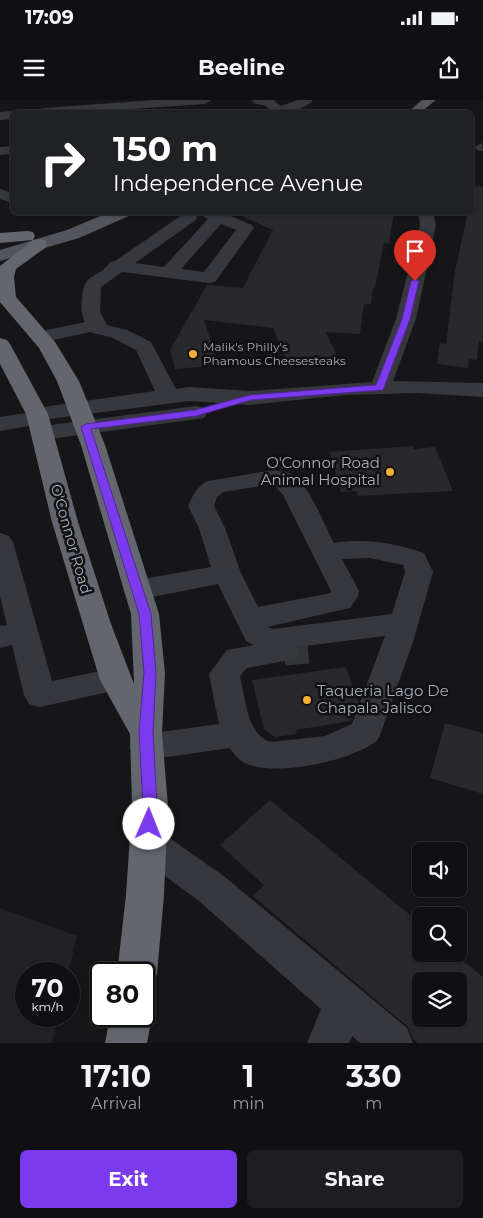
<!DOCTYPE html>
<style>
:root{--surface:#101012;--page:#1e1e20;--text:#f1f3f6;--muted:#9c9d9f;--line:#303032;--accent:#7c3aed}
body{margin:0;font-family:Montserrat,sans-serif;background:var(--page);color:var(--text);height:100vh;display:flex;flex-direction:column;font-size:19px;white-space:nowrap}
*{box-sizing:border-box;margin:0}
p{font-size:16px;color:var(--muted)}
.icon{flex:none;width:28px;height:28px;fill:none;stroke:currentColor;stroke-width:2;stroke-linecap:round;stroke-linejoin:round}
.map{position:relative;height:943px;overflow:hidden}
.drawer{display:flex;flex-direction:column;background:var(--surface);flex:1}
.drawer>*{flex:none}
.banner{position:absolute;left:10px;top:10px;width:464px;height:105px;border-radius:8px;box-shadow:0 1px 4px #0004,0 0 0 1px var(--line);background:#202124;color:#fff;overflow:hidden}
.controls{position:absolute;left:412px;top:742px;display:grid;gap:10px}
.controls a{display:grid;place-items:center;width:55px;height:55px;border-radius:8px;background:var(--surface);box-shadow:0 1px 4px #0004,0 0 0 1px var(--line);font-size:25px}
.speed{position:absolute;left:15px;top:862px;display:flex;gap:10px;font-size:25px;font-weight:700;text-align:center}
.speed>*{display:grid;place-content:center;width:65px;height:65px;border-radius:50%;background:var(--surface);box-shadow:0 1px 4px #0004,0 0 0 1px var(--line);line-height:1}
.speed small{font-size:12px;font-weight:400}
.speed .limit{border:2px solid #111;border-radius:8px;background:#fff;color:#111}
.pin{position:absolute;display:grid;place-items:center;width:42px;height:42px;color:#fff;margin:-51px -21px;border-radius:50% 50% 50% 0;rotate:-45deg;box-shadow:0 0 5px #0007}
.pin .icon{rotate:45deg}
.me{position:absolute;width:55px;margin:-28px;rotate:1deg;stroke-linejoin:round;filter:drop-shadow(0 0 4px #0008)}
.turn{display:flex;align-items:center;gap:18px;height:105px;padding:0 20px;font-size:22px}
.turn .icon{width:65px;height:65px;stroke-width:2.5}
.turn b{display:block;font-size:35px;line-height:42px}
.eta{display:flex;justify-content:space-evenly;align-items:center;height:85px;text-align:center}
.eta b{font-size:30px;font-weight:700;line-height:35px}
.primary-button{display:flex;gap:10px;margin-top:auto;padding:10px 20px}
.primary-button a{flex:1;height:58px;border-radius:8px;background:var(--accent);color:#fff;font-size:20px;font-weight:700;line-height:58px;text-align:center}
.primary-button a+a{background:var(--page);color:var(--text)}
.status{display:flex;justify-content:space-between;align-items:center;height:35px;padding:0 25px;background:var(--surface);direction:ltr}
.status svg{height:14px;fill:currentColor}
header{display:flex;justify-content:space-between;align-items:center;height:65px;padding:0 20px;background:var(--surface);font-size:22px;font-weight:700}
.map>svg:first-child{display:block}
.built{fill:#222225}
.building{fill:#29292c;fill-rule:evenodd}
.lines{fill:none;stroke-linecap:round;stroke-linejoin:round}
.minor-tunnel{stroke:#333438;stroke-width:29;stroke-dasharray:29 15;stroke-linecap:butt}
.minor{fill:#37383d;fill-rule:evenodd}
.major{fill:#53555c;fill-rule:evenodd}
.highway{fill:#63666e;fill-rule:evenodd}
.route{fill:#7c3aed;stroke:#51269a}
.poi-dot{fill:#f2b134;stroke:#111113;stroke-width:2}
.labels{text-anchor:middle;stroke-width:5;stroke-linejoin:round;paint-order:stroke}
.far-poi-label{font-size:12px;fill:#a8adb8;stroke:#111113;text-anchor:start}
.poi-label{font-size:15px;fill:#a8adb8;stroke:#111113;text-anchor:end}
.street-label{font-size:15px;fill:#a8adb8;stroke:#111113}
</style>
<div class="status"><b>17:09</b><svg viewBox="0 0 49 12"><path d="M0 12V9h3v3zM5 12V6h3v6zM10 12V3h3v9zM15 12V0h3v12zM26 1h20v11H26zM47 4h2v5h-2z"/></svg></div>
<header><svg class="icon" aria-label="menu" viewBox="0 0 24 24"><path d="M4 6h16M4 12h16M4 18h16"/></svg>Beeline<svg class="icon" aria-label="share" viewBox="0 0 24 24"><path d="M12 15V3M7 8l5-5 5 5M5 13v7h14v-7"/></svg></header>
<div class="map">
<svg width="483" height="943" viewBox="0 0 483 943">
<rect width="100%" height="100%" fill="#161618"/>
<path class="built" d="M 0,808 L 77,836 L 68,874 L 26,874 L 26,916 L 59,916 L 52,943 L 0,943 Z"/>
<g class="building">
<path d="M 474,86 L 483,87 L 483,242 L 479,241 L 477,260 L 469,259 L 468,268 L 437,264 L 440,243 L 446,244 L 455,171 L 468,112 L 471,112 Z"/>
<path d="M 233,112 L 394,112 L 389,144 L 384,143 L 375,188 L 373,188 L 371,204 L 364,204 L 360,234 L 326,232 L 340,262 L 289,266 L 273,228 L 204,220 L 219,265 L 175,269 L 170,250 L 207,185 L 243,188 L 273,130 Z"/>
<path d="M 413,346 L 414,349 L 435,347 L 453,391 L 358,396 L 356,391 L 341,392 L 330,352 Z"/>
<path d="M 346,567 L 358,602 L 351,621 L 296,630 L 297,634 L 275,637 L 264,629 L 252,580 Z"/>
<path d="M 445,623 L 483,633 L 483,694 L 430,678 Z"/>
<path d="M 270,700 L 421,824 L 421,854 L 455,854 L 483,877 L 483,943 L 418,943 L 413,939 L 408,927 L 253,796 L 264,785 L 220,745 ZM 421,881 L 459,881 L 459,919 L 421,919 Z"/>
</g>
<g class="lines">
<path class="minor-tunnel" d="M 284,551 L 308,549"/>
<g class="minor">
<path d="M 155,0 L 211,0 L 205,4 L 88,12 L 38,12 L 44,8 Z"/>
<path d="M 252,0 L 273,0 L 281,6 L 298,0 L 313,0 C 303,11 287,12 273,12 L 266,6 L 254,3 Z"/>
<path d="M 12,11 L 17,12 L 12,12 L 12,19 L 0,20 L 0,12 Z"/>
<path d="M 482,43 L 483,51 L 477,50 L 475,47 Z"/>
<path d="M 12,46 L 12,54 L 0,55 L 0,47 Z"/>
<path d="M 0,89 L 12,93 L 12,103 L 0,99 Z"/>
<path d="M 182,112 L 221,112 L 252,125 L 254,128 L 215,182 L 209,183 L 122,172 L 101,187 L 100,212 L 107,225 L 127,230 L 151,242 L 176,289 L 189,287 L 250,291 L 372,282 L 396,219 L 420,125 L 419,117 L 415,112 L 433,112 L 436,125 L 416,219 L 393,281 L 483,283 L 483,297 L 417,293 L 345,295 L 250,305 L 189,301 L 49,319 L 46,323 L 0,331 L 0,317 L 26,313 L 29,309 L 155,291 L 136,250 L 113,238 L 90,232 L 40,243 L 33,241 L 30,237 L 33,233 L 85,222 C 81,213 81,208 82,198 C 84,171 98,180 110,162 L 115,161 L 182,115 ZM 198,113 L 208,119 L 164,167 L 135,163 L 196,120 ZM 221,124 L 236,130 L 204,172 L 181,169 Z"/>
<path d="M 196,306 L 204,308 L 207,313 L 204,318 L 43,340 L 35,338 L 31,333 L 35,328 L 43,326 Z"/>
<path d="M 274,370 C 280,371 288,372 293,375 C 310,386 324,425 334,443 C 365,438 394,443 424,453 L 433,472 L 413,542 L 381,632 C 380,635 378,640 375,642 C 351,661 266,680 240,660 C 236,657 233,652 230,648 L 146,660 L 134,656 L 129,647 L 134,638 L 146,634 L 219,624 L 209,574 L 227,550 L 254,545 L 246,541 L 218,484 L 137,500 L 127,497 L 123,490 L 127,483 L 137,480 L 211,467 L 199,428 L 188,406 C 193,395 197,386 208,381 ZM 273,384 L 283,395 L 331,491 L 331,493 L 258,507 L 241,473 L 225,428 L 214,406 L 217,397 L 223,392 ZM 370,458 L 403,465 L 405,472 L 392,514 L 273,529 L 267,527 L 350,508 L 358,496 L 359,491 L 342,459 ZM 385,536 L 352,624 L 325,636 L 271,642 C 247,636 245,597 240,576 L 247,568 L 295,559 L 299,551 L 297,547 Z"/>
<path d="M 0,433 L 9,436 L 13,442 L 52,581 L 115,568 L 126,572 L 130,580 L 126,588 L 40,607 L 29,604 L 24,595 L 12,545 L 0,548 L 0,526 L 7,525 L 0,496 Z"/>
<path d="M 148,727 L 161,732 L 225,777 L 407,928 L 413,943 L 360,943 L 352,936 L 349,943 L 307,943 L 321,909 L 199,801 L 135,754 L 130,743 L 135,732 Z"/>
</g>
<g class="major">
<path d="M 422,0 L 436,0 L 421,12 L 408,12 Z"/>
<path d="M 110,112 L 133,112 L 131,115 L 79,138 L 0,161 L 0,150 L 67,130 Z"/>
</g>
<g class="highway">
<path d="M 27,131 L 33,132 L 35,136 L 33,140 L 0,143 L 0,133 Z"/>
<path d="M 39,139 L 45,140 L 47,144 L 45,148 L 16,169 L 14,177 L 16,197 L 55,242 L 79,281 L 105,345 L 159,514 L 165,573 L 162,633 L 168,706 L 164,795 L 157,874 L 151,888 L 144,891 L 144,874 L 117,874 L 126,795 L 132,706 L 130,634 L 100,580 L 52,422 L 26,314 L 0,264 L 0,238 L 7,240 L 10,244 L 48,314 L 78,422 L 111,524 L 134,584 L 131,514 L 81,345 L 57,281 L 39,248 L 0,202 L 0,166 L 33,140 Z"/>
<path d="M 144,900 L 152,916 L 147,943 L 105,943 L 110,916 L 144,916 Z"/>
</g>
</g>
<path class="route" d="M 415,179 L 419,181 L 410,219 L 383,290 L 251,300 L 196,316 L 91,329 L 151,514 L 156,573 L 153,633 L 157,706 L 156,724 L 154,729 L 149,731 L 144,729 L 142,724 L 143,706 L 139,633 L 144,573 L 139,514 L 81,327 L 86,324 L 195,310 L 250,295 L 376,285 L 402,219 L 411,181 Z"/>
<g class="poi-dot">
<circle cx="193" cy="254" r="5"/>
<circle cx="390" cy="372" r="5"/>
<circle cx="307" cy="600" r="5"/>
</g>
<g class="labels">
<g class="far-poi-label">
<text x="203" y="251">Malik's Philly's<tspan x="203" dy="14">Phamous Cheesesteaks</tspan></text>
</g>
<g class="poi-label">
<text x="380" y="368">O'Connor Road<tspan x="380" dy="17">Animal Hospital</tspan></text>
<text x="317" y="596" text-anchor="start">Taqueria Lago De<tspan x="317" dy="17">Chapala Jalisco</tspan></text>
</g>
<g class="street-label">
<text transform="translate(71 439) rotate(74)" y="5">O'Connor Road</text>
</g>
</g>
</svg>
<div class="controls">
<a><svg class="icon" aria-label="sound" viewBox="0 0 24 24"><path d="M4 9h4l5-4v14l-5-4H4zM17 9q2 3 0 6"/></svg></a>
<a><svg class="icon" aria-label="search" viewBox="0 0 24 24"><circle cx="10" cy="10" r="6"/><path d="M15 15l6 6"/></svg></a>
<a><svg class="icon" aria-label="layers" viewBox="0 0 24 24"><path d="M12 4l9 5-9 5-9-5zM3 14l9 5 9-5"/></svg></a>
</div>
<div class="speed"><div>70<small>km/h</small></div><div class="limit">80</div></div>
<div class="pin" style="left:415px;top:181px;background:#d93025"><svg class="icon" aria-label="arrive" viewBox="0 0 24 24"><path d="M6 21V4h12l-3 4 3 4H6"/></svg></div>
<svg class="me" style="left:149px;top:724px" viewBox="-20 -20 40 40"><circle r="19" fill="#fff"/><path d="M0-13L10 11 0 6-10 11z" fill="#7c3aed"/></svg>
<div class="banner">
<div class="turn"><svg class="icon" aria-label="right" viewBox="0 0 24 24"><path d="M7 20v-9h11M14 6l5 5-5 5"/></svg><div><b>150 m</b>Independence Avenue</div></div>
</div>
</div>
<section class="drawer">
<div class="eta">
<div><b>17:10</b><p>Arrival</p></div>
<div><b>1</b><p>min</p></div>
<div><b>330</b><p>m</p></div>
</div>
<div class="primary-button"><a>Exit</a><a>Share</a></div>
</section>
